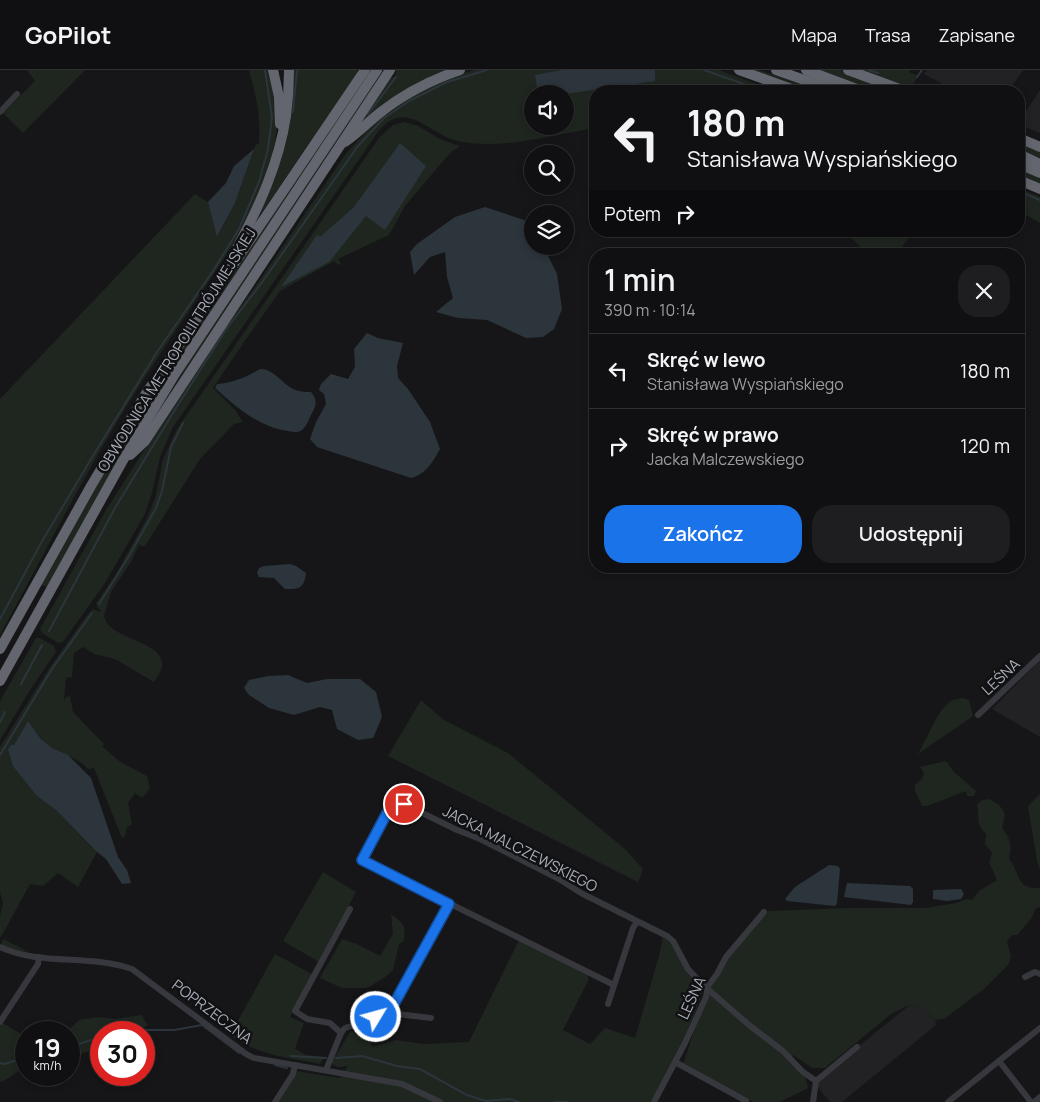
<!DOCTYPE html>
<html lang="pl">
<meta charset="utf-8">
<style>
:root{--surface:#101012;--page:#1e1e20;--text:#f1f3f6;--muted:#9c9d9f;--line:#303032;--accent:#1a73e8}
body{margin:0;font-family:Manrope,sans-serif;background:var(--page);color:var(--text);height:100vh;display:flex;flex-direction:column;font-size:19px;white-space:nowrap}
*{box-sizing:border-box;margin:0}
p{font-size:16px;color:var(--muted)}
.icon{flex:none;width:28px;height:28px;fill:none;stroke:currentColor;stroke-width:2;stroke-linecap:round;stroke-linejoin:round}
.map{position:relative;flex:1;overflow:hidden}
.sheet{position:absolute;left:589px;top:178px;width:436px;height:325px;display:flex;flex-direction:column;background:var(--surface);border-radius:20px;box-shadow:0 2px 8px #0003,0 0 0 1px var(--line)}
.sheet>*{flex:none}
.top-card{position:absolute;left:589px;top:15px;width:436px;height:152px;border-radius:20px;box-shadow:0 2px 8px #0003,0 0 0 1px var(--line);background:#101012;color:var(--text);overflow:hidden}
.fabs{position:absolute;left:524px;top:15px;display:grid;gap:10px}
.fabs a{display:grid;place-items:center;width:50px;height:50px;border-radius:50%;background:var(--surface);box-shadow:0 2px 8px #0003,0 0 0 1px var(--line);font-size:25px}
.speed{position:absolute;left:15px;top:951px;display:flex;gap:10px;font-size:25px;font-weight:700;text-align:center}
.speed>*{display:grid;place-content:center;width:65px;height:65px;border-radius:50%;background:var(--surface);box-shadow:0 2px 8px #0003,0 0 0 1px var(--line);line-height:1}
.speed small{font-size:12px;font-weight:400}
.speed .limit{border:8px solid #d22;background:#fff;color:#111}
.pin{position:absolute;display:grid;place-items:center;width:42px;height:42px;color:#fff;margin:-21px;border:2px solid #fff;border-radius:50%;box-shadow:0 1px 5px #0007}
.me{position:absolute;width:55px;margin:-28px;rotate:53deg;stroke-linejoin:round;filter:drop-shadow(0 0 4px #0008)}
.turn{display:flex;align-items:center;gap:18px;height:105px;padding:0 15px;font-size:22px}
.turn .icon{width:65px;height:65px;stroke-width:2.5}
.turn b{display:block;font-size:35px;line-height:42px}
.then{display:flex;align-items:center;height:48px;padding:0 15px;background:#0003;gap:10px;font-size:19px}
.round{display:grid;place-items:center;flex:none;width:52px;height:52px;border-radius:20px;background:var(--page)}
.overview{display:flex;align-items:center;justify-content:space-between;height:85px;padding:0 15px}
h1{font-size:30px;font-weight:600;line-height:38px}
.primary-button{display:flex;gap:10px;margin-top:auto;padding:10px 15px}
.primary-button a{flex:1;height:58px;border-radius:20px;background:var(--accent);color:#fff;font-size:20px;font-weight:600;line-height:58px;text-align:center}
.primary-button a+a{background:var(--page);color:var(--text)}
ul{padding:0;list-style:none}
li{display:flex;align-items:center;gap:15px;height:75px;padding:0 15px;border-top:1px solid var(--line)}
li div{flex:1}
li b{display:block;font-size:19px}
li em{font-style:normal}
header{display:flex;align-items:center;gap:30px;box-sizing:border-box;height:70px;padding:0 25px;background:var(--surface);border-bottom:1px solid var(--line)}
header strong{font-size:24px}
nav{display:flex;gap:28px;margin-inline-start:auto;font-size:18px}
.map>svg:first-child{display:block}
.built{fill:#222225}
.green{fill:#1e261f;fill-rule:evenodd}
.water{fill:#2c353c}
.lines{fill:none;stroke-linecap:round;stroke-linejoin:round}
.stream{stroke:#2c353c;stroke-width:2}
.minor{stroke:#37383d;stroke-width:6}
.highway{stroke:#63666e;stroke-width:10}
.route-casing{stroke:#114b97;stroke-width:12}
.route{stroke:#1a73e8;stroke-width:9}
.labels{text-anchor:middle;stroke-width:5;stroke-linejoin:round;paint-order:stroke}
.street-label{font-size:15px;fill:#a8adb8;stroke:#111113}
</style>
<header>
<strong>GoPilot</strong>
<nav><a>Mapa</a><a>Trasa</a><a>Zapisane</a></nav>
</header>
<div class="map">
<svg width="1040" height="1032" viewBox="0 0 1040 1032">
<rect width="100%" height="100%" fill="#161618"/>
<g class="built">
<path d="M 927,0 L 1023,0 L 1009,21 L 956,21 L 924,4 Z"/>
<path d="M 1040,20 L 1040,63 L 1019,54 L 1019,52 Z"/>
<path d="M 1040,590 L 1040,667 L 992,639 Z"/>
<path d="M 911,934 L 928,942 L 935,950 L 936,955 L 842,1032 L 830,1032 L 816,1015 L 828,1001 Z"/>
</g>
<g class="green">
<path d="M 27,0 L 85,0 L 23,63 L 3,43 L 35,11 Z"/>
<path d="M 249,0 L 271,0 C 273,15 277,31 277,46 C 278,90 254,141 231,178 C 187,244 141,310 101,379 C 66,440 34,503 0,565 L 0,329 L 195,124 L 208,132 L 218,166 L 235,133 L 255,76 L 259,73 C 261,44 256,27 249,0 Z"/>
<path d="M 292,0 L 357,0 L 357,3 L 260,145 Z"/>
<path d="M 369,0 L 373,0 L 193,272 L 48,518 L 40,514 L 141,337 Z"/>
<path d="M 382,0 L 388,0 L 142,368 L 186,297 Z"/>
<path d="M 396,0 L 450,0 L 352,62 L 390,9 L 395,6 Z"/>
<path d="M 474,0 L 719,0 L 776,21 L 595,21 L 595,58 C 552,65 506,79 462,72 C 429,67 408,26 378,62 L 173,357 L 160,387 L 152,423 L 145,444 L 105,513 L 63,572 L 58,573 L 42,563 L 40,559 L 106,440 L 173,335 L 225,257 L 255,217 L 345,85 L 365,62 L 379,49 L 415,24 L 459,5 ZM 532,24 L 565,24 L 565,56 L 532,56 Z"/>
<path d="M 748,0 L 759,0 L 821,21 L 805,21 Z"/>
<path d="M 818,0 L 839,0 L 895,21 L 872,21 Z"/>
<path d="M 856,0 L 910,0 L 909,2 L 919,6 L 909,20 Z"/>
<path d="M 404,52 L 418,56 L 440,69 L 460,76 L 450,83 L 405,136 L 389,165 L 338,189 L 341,194 L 338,195 L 334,191 L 280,221 L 246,269 L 213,318 L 235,340 L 243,352 L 234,354 L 200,389 L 145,476 L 140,476 L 140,473 L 131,492 L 111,522 L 104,546 C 105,549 107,553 109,556 C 130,574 182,576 154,612 L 115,589 L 94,584 L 83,577 L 74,583 L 72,607 L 66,608 L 64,631 L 66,627 L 70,626 L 73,642 L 104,674 L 102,676 L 119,691 L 147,706 L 150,718 L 142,728 L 135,723 L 128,733 L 132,755 L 127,757 L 125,766 L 122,768 L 94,698 L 88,699 C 79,689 66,685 54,679 C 43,673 36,662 29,652 L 14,675 L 37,726 L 57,741 L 97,782 L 78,817 L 58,803 L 43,816 L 30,814 L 1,867 L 0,866 L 0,846 L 3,833 L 0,822 L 0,677 L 50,597 L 88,544 L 93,539 L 100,542 L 101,541 L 97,537 L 96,533 L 115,506 L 148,446 L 156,425 L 163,389 L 177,359 L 379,68 L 393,55 Z"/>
<path d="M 1019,72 L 1040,81 L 1040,88 L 1019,79 Z"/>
<path d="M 1019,99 L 1040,108 L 1040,115 L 1019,106 Z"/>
<path d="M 1019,118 L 1040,127 L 1040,153 L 1019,141 Z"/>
<path d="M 844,161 L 913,161 L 897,184 L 868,184 Z"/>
<path d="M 36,568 L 40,568 L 54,576 L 56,582 L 30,620 L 0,670 L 0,631 Z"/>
<path d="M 963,628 L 969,630 L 973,646 L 918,684 C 926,671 939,637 951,631 C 954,629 959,629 963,628 Z"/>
<path d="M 421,630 L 444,650 L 508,683 L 624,778 L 643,799 L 638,812 L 388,686 Z"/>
<path d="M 946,691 L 954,702 L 976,721 L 974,726 L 967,726 L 966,721 L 927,736 L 922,736 L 915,721 L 915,715 L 922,709 L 924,703 L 920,697 Z"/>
<path d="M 1040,724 L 1040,800 L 1037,791 L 1028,736 Z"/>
<path d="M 990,729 L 1000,736 L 1005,744 L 1002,758 C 1011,769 1012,776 1009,789 C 1021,804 1015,819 1040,818 L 1040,837 L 1036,838 L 1031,849 L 1017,865 L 1012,865 L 1007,871 L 1011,887 L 1008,895 L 984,919 L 944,949 L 935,950 L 928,942 L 911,934 L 891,944 L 825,998 L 812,998 L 793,985 L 789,989 L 805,1006 L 808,1018 L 780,1032 L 753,1032 L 683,995 L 708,917 L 734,877 L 769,841 L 849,838 L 925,838 L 956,833 L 967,829 L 972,830 L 979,821 L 997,810 L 989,792 L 992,783 L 985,774 L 986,764 C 975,753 980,749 977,735 L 982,730 Z"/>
<path d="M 323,802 L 356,822 L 319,892 L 283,871 Z"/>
<path d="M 391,844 C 404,854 406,855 404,871 L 399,874 L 393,900 L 384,908 L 367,918 L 342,918 L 320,908 L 342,869 L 357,874 L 380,886 L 393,864 Z"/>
<path d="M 663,867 L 672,874 L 690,904 L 700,917 L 702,924 L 683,973 L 651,1032 L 278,1032 L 296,1001 L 340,1008 L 348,996 L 338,997 L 333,995 L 332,992 L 350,962 L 364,957 L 372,977 L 396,970 L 423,974 L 469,972 L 519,870 L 587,905 L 589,909 L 563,960 L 590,974 L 605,958 L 635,968 L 659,886 Z"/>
<path d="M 3,869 L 29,882 L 11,879 L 1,875 Z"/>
<path d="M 275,884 L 312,904 L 290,947 L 304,953 L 295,979 L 306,985 L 324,987 L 320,994 C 285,987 260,986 230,965 Z"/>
<path d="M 141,945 L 148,955 L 136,962 L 101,962 L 101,978 L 69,987 L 69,962 L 67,962 L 79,950 L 99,947 L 115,949 Z"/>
<path d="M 3,953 L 26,967 L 26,997 C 16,1001 10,1009 0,1012 L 0,957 Z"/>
</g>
<g class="water">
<path d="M 562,0 L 655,0 L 655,11 L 565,24 L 538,24 L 535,5 Z"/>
<path d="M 400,73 L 426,96 L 385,160 L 366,146 L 329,192 L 281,217 L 317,165 L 320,167 L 354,137 Z"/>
<path d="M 254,79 L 235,133 L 217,167 L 208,132 L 226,113 L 234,96 Z"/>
<path d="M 485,137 L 530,152 L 532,157 L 532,176 L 543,176 L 557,204 L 562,239 L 554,259 L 543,267 L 526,268 L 487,250 L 458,248 L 436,242 L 453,228 L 447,207 L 445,182 L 430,187 L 414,205 L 410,182 L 417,174 L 455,147 Z"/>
<path d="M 367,263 L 378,268 L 403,273 L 397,296 L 398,308 L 408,319 L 430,352 L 440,379 C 432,393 426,404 411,408 L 317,377 L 310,369 L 316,352 L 326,334 L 324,324 L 319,320 L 321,314 L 331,304 L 348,309 L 355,297 L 354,279 Z"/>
<path d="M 260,299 C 276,299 284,318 299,321 C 302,322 307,322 311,322 C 317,329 317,335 312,343 C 309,348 307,356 302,360 C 298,363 293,362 288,361 C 259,357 236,337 215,318 L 217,314 C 234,313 246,307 260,299 Z"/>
<path d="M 290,494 L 296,496 L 306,503 C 304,519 299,519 285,519 L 274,508 L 259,507 L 257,503 L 259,498 L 264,496 Z"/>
<path d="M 288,605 L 307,613 L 327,609 L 360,609 L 376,622 L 382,647 L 373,668 L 358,670 L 337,659 L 332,640 L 320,637 L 294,645 L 269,638 L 249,625 L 244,618 L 249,610 L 268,606 Z"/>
<path d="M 28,651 L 41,669 L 52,678 L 68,685 L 91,708 L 118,787 L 127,800 L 131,813 L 122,814 L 106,789 L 97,782 L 57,741 L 37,726 L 13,696 L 8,679 L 11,675 L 14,675 Z"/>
<path d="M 829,795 L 838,796 L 840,799 L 837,833 L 835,836 L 787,831 L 785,829 L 795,817 Z"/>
<path d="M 847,813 L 910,816 L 913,819 L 913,832 L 911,835 L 844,827 Z"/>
<path d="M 961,819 L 964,824 L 961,829 L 947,831 L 933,829 L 933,820 Z"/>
</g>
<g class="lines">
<g class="stream">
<path d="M 704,0 L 764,21"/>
<path d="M 868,0 L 878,3"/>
<path d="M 917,7 L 922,0"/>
<path d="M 293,42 L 297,0"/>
<path d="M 368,44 L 396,7"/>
<path d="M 1019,121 L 1040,130"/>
<path d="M 99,534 L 129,486 L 156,438 L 162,421 L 171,377 L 183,353"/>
<path d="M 0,549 L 41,473 L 91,389 L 157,282 L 213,201 L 239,159 L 259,112 L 268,79 L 272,47 L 265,0"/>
<path d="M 49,561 L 115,438 L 176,338 L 227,258 L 263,211 L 358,76 L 384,48 L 409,31 L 447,12 L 487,0"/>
<path d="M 21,614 L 42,575"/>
<path d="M 0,652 L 5,642"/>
<path d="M 0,685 L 52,599 L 92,543"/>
<path d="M 119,962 L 141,960 L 174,960 L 202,955 L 239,983"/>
<path d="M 69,977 L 101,967"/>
<path d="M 291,986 L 326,988"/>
<path d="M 336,988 L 362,986 L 397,996 L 420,999 L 467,1025 L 486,1031 L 509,1029 L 519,1032"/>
<path d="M 0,993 L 5,994 L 26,987"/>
<path d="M 275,995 L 287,998"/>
<path d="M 554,1032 L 568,1032"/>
</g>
<g class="minor">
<path d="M 0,42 L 17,24"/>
<path d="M 978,645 L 1040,586"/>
<path d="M 0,877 C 40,896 90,884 132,899 L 246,984 L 254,988 L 402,1014 L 440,1032"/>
<path d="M 1025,907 L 1035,902 L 1040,904"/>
<path d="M 614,915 L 362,790 L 387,743 L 399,734 L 404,734 L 457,760 L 480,769 L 559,809 L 581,823 L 667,866 L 673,871 L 688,899 L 703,915 L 749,955 L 783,981 L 803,1002 L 816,1011"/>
<path d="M 608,934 L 633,858 L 637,852"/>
<path d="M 389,943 L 449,834"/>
<path d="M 0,952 L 38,894 L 39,887"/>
<path d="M 341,963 L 330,953 L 307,949 L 295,941 L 350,839"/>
<path d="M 999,991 L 1031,1032"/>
<path d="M 675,992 L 746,1031"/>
<path d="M 326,1000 L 341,963 L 345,958 L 389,943 L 431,948"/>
<path d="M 816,1011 L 857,977"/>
<path d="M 275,1032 L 293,1004 L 295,995"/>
<path d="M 654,1032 L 685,973 L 706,927 L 708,916 L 717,904 L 726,887 L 764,842"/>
<path d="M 813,1032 L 816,1011"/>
<path d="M 948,1032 L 1040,958"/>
<path d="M 1034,1032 L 1040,1027"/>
</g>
<g class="highway">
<path d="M 273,0 L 279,27 L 280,54"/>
<path d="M 739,0 L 797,21"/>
<path d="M 776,0 L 836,21"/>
<path d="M 806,0 L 862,21"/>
<path d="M 848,0 L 905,21"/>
<path d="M 1019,68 L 1040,77"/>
<path d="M 345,72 C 358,63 368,52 381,42 C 405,23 431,10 460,0"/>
<path d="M 1019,84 L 1040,94"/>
<path d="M 1019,94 L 1040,103"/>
<path d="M 1019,110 L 1040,119"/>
<path d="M 237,178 C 259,137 279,93 286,46 C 288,31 289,15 289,0"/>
<path d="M 130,385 L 145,371 L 390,0"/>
<path d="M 0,579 L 91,416 L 145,325 L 365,0"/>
<path d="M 0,611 L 122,392 L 175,304 L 377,0"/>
</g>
</g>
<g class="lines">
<g class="route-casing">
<path id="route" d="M 376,947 L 389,943 L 449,834 L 362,790 L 387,743 L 399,734 L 404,734"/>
</g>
<use href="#route" class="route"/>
</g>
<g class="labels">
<g class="street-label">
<text transform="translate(177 280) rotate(-58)" y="5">OBWODNICA METROPOLII TRÓJMIEJSKIEJ</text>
<text transform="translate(1001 607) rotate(-43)" y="5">LEŚNA</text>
<text transform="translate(520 779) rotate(27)" y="5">JACKA MALCZEWSKIEGO</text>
<text transform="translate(692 928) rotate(-65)" y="5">LEŚNA</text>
<text transform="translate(212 942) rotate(37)" y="5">POPRZECZNA</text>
</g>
</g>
</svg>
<div class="fabs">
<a><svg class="icon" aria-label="sound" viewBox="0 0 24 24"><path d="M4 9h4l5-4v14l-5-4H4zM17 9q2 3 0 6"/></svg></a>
<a><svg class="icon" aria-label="search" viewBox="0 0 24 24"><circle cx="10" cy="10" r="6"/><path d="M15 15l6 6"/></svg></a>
<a><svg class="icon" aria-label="layers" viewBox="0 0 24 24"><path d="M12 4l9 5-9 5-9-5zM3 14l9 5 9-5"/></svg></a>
</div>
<div class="speed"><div>19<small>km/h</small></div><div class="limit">30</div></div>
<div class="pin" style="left:404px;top:734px;background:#d93025"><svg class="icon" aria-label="arrive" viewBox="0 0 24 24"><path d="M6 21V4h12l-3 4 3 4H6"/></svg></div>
<svg class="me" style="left:376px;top:947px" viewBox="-20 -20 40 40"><circle r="17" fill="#1a73e8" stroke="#fff" stroke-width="3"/><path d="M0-11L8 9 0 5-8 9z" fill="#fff"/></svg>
<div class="top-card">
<div class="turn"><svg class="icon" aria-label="left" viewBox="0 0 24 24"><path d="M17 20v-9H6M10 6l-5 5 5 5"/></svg><div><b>180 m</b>Stanisława Wyspiańskiego</div></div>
<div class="then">Potem<svg class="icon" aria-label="right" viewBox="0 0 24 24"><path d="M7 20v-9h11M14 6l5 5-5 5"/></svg></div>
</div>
<section class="sheet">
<div class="overview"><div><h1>1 min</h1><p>390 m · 10:14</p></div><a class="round"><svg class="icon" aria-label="close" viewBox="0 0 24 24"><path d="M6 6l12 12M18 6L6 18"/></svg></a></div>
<ul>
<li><svg class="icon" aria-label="left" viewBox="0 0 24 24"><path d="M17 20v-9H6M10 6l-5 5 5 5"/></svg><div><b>Skręć w lewo</b><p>Stanisława Wyspiańskiego</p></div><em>180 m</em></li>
<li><svg class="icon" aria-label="right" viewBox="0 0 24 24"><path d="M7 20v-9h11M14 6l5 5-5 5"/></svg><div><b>Skręć w prawo</b><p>Jacka Malczewskiego</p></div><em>120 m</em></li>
</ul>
<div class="primary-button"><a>Zakończ</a><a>Udostępnij</a></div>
</section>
</div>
